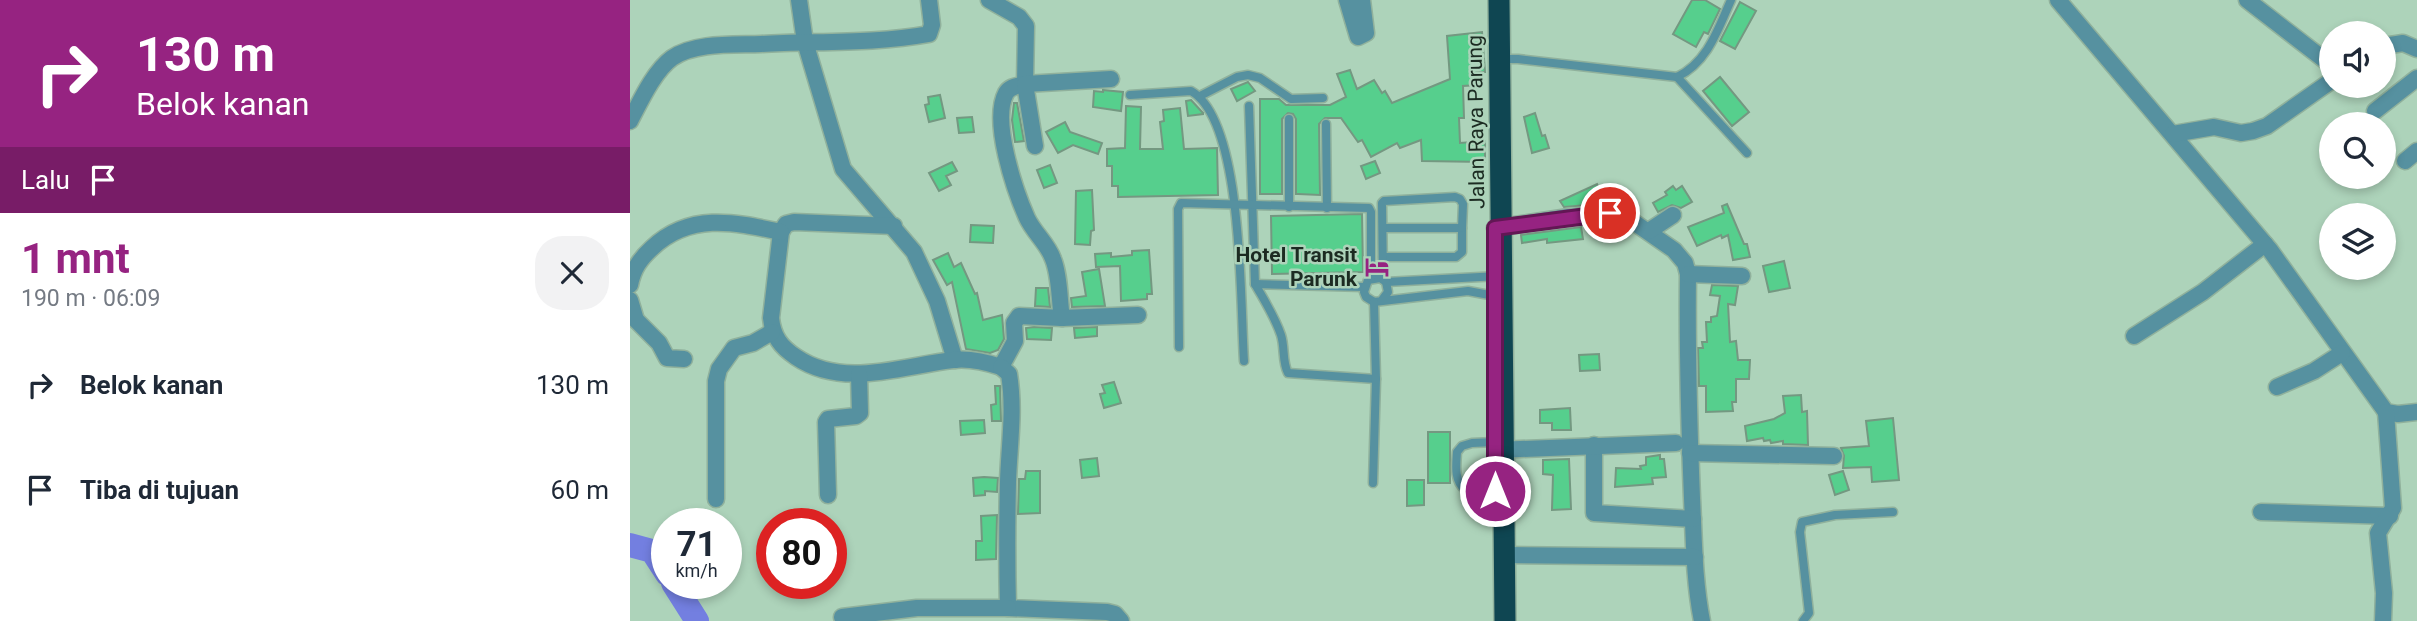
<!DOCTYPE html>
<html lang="id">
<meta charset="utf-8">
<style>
:root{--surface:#fff;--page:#f2f2f3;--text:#1f2937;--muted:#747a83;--accent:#962381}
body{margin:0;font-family:Roboto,sans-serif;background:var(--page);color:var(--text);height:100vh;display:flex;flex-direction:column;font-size:26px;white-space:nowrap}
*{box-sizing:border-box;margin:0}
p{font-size:23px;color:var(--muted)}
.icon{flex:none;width:38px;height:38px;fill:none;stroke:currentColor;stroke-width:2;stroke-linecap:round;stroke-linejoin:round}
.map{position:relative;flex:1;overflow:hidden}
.side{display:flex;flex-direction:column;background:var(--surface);width:630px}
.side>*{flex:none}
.guide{background:#962381;color:#fff;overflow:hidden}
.fabs{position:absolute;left:1689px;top:21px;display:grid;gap:14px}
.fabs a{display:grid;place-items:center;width:77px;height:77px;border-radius:50%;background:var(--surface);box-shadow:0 4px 10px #0003;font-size:35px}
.speed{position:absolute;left:21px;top:508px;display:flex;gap:14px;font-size:35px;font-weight:700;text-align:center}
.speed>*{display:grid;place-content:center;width:91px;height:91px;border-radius:50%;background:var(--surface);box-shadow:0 4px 10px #0003;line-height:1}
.speed small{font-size:18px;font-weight:400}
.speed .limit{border:10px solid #d22;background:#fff;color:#111}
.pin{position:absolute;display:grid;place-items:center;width:60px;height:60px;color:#fff;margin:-30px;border:4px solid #fff;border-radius:50%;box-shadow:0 2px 7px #0007}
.me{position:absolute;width:77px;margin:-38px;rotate:0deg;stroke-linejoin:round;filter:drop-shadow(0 0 5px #0008)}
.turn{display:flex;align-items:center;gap:24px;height:147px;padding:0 21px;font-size:32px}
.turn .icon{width:91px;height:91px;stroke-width:2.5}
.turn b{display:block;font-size:49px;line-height:60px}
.then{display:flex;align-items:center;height:66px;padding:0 21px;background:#0003;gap:14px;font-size:26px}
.round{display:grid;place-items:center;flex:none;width:74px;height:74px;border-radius:28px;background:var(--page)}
.head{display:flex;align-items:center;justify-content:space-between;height:119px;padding:0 21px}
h1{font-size:42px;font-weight:700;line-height:52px;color:var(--accent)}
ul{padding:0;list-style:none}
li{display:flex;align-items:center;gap:21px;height:105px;padding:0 21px}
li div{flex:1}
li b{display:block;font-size:26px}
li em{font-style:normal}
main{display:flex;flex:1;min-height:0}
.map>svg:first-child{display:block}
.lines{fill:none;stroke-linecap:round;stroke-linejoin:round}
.river{stroke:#737fe0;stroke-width:24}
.building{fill:#56cf8d;stroke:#749881;stroke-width:2}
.lane-casing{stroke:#90b19c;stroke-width:11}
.street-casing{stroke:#90b19c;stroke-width:19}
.highway-casing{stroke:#90b19c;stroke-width:24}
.lane{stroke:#5691a0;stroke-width:8}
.street{stroke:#5691a0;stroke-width:16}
.highway{stroke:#0f4652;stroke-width:21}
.route-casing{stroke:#621754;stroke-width:18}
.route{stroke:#962381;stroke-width:12}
.labels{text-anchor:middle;stroke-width:5;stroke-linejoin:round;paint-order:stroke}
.street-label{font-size:21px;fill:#1c2b22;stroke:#add3ba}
.poi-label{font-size:21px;font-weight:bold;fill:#1c2b22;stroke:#add3ba;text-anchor:end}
</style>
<main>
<section class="side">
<div class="guide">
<div class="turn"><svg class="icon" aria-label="right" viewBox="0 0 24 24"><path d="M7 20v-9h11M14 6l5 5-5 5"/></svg><div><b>130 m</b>Belok kanan</div></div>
<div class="then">Lalu<svg class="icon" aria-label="arrive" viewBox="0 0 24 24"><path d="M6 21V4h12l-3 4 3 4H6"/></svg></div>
</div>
<div class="head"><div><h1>1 mnt</h1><p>190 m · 06:09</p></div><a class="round"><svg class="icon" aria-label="close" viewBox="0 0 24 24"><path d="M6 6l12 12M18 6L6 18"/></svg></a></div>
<ul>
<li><svg class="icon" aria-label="right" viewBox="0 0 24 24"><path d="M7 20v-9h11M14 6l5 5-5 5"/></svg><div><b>Belok kanan</b></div><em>130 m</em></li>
<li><svg class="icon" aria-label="arrive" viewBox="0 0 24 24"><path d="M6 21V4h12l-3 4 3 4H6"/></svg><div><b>Tiba di tujuan</b></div><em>60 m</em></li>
</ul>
</section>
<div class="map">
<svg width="1787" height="621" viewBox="0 0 1787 621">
<rect width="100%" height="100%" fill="#add3ba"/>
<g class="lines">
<g class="river">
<path d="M 0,545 L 22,551 L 37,574"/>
<path d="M 43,583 L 67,621"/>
</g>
</g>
<g class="building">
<path d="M 1062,0 L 1075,0 L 1090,9 L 1078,34 L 1074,32 L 1066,47 L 1043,34 Z"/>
<path d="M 1110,2 L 1126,11 L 1105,49 L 1090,41 Z"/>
<path d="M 852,32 L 855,72 L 847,72 L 848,85 L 833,86 L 834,118 L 829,118 L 830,143 L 855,141 L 855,162 L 792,161 L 791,140 L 770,148 L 767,143 L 741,157 L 732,140 L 728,142 L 711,118 L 695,118 L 689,124 L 690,195 L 668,194 L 666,194 L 666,119 L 663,114 L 658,113 L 652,119 L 652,194 L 630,194 L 630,99 L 649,99 L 656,105 L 700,105 L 716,97 L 707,74 L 720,70 L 727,89 L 744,80 L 752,93 L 755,91 L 762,103 L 820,79 L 817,36 Z"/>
<path d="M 1090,77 L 1119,112 L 1102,126 L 1073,91 Z"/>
<path d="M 618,82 L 625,91 L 607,101 L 601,89 Z"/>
<path d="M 473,90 L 493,92 L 491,111 L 463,107 L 464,91 L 473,92 Z"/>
<path d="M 310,95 L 315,118 L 299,122 L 295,105 L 299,104 L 298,97 Z"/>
<path d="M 561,100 L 573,113 L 573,114 L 558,116 L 556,101 Z"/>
<path d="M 384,103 L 387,103 L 394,141 L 385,142 L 382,120 Z"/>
<path d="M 496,106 L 511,107 L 510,149 L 533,149 L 530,122 L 534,121 L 533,110 L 550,108 L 554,149 L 587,148 L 588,195 L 488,197 L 488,186 L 482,186 L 482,166 L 477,166 L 477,149 L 495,148 Z"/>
<path d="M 905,113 L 912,136 L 915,135 L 919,148 L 902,153 L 894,117 Z"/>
<path d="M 342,117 L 344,132 L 329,133 L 327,118 Z"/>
<path d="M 435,122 L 440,132 L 472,143 L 468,154 L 443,145 L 428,153 L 416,132 Z"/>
<path d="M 745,161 L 750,173 L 736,179 L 731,166 Z"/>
<path d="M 322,162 L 327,171 L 316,176 L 321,185 L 309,191 L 299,173 Z"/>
<path d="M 420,165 L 427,183 L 414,188 L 407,170 Z"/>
<path d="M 967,184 L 973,198 L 967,201 L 969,204 L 934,207 L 930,201 Z"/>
<path d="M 1043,186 L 1046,190 L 1052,186 L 1062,202 L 1051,208 L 1042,205 L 1028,212 L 1023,203 L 1037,195 L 1035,192 Z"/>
<path d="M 462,190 L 464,230 L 461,231 L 460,245 L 445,244 L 446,191 Z"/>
<path d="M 1097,204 L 1114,244 L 1117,244 L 1120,257 L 1103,260 L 1098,235 L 1092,238 L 1091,235 L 1067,246 L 1058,227 L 1094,213 L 1092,206 Z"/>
<path d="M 732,214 L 733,272 L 642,274 L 641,216 Z"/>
<path d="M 341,225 L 364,226 L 363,243 L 340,242 Z"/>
<path d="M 951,227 L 953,239 L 917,243 L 917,239 L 892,243 L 891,235 Z"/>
<path d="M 519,250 L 522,294 L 517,294 L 517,299 L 491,301 L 490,266 L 466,267 L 465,254 L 481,253 L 481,257 L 502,255 L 502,251 Z"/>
<path d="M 318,253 L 324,267 L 331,263 L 345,294 L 347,293 L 353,320 L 372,315 L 374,339 L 368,350 L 360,353 L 336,349 L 322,282 L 317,285 L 303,260 Z"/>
<path d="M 1154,261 L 1160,288 L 1139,292 L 1133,266 Z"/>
<path d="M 469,269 L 475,306 L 442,307 L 441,298 L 456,296 L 452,272 Z"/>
<path d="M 1082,285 L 1108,286 L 1105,305 L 1098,304 L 1100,342 L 1106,341 L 1108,360 L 1120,360 L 1119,379 L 1106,379 L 1106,402 L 1102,402 L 1103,411 L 1076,412 L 1076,386 L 1069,386 L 1068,348 L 1073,348 L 1072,342 L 1077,342 L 1076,322 L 1081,322 L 1081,317 L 1087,316 L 1090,296 L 1080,295 Z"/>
<path d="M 406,288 L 418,288 L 420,307 L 405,306 Z"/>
<path d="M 404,327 L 422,328 L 421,340 L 397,339 L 396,328 Z"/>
<path d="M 467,327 L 467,336 L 445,338 L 444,328 Z"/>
<path d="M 969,354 L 970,370 L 950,371 L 949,355 Z"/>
<path d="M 484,382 L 491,403 L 474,408 L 470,394 L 475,393 L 472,385 Z"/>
<path d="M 365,386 L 370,386 L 371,421 L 362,421 L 361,405 L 366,404 Z"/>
<path d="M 1171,395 L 1172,412 L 1177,411 L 1178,445 L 1153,444 L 1153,441 L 1141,443 L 1140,440 L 1134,441 L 1133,438 L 1117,441 L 1115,426 L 1144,419 L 1155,413 L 1153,396 Z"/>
<path d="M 940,408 L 941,430 L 922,430 L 922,423 L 910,423 L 910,410 Z"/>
<path d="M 1263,418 L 1269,480 L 1242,482 L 1241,467 L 1213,468 L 1214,456 L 1211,448 L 1239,446 L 1236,421 Z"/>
<path d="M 354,420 L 355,433 L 331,435 L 330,421 Z"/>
<rect x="798" y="432" width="22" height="51"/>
<path d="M 1030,455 L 1030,459 L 1034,459 L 1036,477 L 1022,478 L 1023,484 L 985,487 L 986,468 L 1011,469 L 1010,466 L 1016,465 L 1016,457 Z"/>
<path d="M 467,458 L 469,476 L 452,478 L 450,460 Z"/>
<path d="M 939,459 L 941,509 L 922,510 L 923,475 L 913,474 L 913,460 Z"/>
<path d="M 396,471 L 410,471 L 410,513 L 388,514 L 389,479 L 395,479 Z"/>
<path d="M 1213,471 L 1219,490 L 1205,495 L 1199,475 Z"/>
<path d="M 354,477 L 368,478 L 367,492 L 355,491 L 355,495 L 344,496 L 343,478 Z"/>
<path d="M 777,480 L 794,480 L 794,505 L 777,506 Z"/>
<path d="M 367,515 L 366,559 L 346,560 L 346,541 L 352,541 L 351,516 Z"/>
</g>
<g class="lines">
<g class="lane-casing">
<g id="lane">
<path d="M 871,59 L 888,59 L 1047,77 C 1078,62 1088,29 1101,0"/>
<path d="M 1047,77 L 1117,153"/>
<path d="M 500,95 L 561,91 C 614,121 610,303 614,361"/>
<path d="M 570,96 L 607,77 L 618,75 L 630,78 L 661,99 L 693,98"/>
<path d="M 619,106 L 625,284"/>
<path d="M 659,119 L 659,207"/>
<path d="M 696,124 L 697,208"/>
<path d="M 753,228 L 832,228 L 832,252 L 826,257 L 753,257"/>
<path d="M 753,279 L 752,203 L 754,201 L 825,197 L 830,199 L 833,204 L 832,228"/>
<path d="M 756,282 L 869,276"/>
<path d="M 734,287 L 625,284 C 634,300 645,317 651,335 C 655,347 652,362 658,373 L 746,379"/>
<path d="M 752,300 L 758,292 L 756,282 L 750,278 L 738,280 L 734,292 L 736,297 L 744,302 L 838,291 L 870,297"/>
<path d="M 549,347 L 548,209 L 551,203 L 739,208 L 741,212 L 741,278"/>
<path d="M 865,442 L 842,443 L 832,446 L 827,452 C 826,467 824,480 835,490 L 872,492"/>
<path d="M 743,483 L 746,379 L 744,302"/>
<path d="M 1173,621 L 1179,613 L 1170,532 L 1172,522 L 1205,515 L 1263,512"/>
</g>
</g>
<g class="street-casing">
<g id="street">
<path d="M 169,0 L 175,42 L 213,169 L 284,252 L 307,301 L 325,360"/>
<path d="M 359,0 L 389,17 L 396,26 L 395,84 C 388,86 380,86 376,93 C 361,121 385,191 397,218 C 404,233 418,244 423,259 C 430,276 429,299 432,318"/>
<path d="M 717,0 L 728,37 L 736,33 L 732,0"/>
<path d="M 1428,0 L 1640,250 L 1756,412 L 1768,414 L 1787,412"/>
<path d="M 1617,0 L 1701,65"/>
<path d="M 1754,46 L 1773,43 L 1787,49"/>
<path d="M 1745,111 L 1787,78"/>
<path d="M 0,121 C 10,102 24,71 42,58 C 65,42 104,45 131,44 C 186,41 244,44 299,34 L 302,25 L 299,0"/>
<path d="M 1543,134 L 1584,127 L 1611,133 L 1623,131 L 1637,126 L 1701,81"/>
<path d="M 405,146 L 395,84 L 481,79"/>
<path d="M 1775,161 L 1787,151"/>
<path d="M 264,226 L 164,222 L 156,224 L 151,232 L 141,318 C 143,337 151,347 166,357 C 213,389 272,366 323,360 C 339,358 356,362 371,367 L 385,341 L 384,323 L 389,316 L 432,318 L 508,315"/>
<path d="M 865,228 L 939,217 L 992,214 L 1044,250 L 1055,263 L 1058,274 C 1057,349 1059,423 1062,498 C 1064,539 1064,581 1072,621"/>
<path d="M 1019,231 L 1043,215"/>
<path d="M 1058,274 L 1112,276"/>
<path d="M 0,285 C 3,269 10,259 22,248 C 60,212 104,222 151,232"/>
<path d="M 0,300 L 6,320 L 29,343 L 37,358 L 54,359"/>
<path d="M 1504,336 L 1573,292 L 1635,244"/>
<path d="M 371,367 L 379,374 C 385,411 379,446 378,482 C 377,524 377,566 378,608 L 477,612 L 485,614 L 491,621"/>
<path d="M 1647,387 L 1684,371 L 1712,353"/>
<path d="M 964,445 L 964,513 L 1063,519"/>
<path d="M 866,450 L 1046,443"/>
<path d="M 1060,453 L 1204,456"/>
<path d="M 198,495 L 196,422 L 198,419 L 226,416 L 230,413 L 229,374"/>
<path d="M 86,499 L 86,381 L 89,369 L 104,348 L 123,343 L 142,332"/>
<path d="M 1631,512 L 1760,516"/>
<path d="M 875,555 L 1065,557"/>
<path d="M 212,617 L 287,608 L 378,608"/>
<path d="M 1753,621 L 1754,593 L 1748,533 L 1763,508 L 1756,412"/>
</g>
</g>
<g class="highway-casing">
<path id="highway" d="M 869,0 L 875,621"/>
</g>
<use href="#lane" class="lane"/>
<use href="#street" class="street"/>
<use href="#highway" class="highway"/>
</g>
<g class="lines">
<g class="route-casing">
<path id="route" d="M 865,491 L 865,228 L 980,213"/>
</g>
<use href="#route" class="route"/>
</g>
<defs>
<g id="hotel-bare" transform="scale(1.89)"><path d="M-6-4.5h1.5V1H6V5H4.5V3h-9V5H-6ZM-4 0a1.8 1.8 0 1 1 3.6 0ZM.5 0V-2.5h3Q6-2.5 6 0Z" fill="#962381" stroke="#add3ba" stroke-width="2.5" paint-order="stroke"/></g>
</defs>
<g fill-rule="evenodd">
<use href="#hotel-bare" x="747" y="267"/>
</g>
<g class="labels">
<g class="street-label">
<text transform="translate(846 122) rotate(-91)" y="7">Jalan Raya Parung</text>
</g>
<g class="poi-label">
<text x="727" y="262">Hotel Transit<tspan x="727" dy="24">Parunk</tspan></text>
</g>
</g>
</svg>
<div class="fabs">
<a><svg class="icon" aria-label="sound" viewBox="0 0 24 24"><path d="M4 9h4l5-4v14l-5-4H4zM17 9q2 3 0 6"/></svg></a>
<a><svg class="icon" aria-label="search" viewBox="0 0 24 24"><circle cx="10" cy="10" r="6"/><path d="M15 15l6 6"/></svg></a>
<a><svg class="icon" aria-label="layers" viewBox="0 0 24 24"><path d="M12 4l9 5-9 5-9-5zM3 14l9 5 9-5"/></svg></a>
</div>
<div class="speed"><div>71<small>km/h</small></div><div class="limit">80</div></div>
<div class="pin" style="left:980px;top:213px;background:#d93025"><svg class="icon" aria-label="arrive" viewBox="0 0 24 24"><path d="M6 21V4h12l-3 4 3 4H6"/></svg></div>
<svg class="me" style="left:865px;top:491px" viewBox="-20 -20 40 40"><circle r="17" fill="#962381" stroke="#fff" stroke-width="3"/><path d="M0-11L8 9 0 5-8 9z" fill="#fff"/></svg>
</div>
</main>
